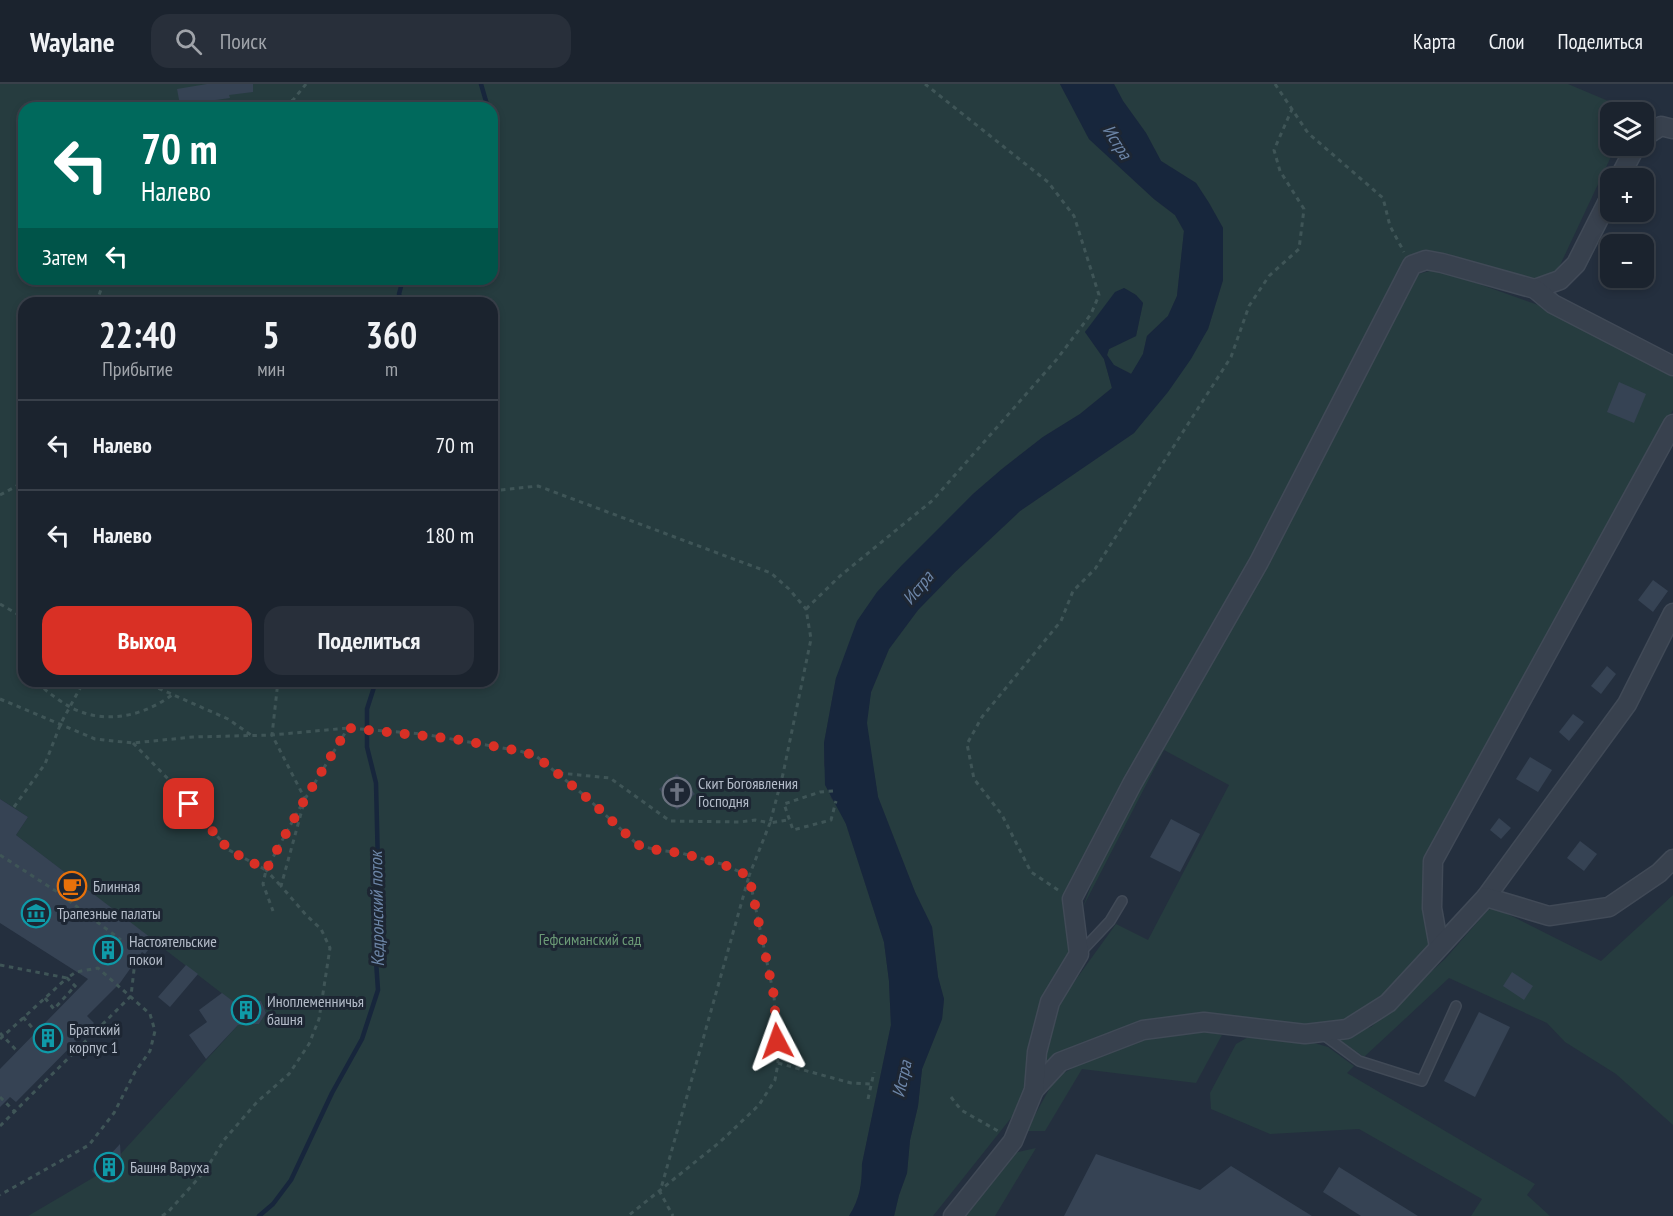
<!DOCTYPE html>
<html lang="ru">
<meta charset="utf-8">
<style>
:root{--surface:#1b232e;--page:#282f3a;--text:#f1f3f6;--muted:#a0a4aa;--line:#39404a;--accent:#d93025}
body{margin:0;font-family:"PT Sans Narrow",sans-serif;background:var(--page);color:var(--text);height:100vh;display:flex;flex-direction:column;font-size:22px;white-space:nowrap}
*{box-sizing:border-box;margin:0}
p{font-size:20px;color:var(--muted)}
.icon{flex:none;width:33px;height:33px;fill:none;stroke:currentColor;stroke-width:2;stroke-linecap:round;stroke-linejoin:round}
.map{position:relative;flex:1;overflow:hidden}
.sheet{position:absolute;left:18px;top:213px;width:480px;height:390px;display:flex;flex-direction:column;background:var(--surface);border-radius:18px;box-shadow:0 3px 9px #0003,0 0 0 2px var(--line)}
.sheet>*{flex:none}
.top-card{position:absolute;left:18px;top:18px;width:480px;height:183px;border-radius:18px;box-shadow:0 3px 9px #0003,0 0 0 2px var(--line);background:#00695c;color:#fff;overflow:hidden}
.fabs{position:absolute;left:1600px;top:18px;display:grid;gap:12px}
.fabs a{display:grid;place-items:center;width:54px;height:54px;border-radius:12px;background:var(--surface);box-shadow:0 3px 9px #0003,0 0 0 2px var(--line);font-size:30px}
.pin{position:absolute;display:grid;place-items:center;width:51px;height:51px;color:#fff;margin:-26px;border-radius:12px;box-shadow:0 3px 9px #0006}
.me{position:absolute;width:66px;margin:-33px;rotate:356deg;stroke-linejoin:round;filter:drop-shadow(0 0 4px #0008)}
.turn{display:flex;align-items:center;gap:21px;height:126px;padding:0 24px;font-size:27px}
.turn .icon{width:78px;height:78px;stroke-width:2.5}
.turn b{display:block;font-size:42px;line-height:51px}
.then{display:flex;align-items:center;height:57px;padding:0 24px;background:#0003;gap:12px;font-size:22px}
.eta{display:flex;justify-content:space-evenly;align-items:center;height:102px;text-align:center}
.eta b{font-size:36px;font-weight:800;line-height:42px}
.primary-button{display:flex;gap:12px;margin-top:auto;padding:12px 24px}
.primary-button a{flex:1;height:69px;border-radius:18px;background:var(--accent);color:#fff;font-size:24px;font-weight:800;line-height:69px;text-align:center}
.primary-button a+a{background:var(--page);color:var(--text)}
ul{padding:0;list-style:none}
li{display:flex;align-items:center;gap:18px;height:90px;padding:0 24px;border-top:2px solid var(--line)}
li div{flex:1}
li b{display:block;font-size:22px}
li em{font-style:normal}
header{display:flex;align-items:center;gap:36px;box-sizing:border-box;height:84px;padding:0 30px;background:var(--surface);border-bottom:2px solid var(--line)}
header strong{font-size:28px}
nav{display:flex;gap:33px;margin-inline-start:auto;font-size:21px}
.search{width:420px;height:54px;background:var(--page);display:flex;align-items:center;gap:15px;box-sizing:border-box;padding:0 21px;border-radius:18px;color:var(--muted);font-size:22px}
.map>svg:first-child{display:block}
.green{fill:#263c3f;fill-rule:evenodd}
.water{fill:#17263c}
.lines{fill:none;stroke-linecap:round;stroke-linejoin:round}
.stream{stroke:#17263c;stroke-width:4.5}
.building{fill:#364354}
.service-casing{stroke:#414a57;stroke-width:12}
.minor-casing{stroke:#414a57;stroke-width:21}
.path{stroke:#3f5557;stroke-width:3;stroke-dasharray:4.5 4.5;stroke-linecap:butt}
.service{stroke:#38414e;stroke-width:9}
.minor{stroke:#38414e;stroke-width:18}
.route{stroke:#d93025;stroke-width:10;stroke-dasharray:0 18}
.labels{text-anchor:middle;stroke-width:6;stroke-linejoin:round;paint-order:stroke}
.poi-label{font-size:16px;fill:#b4bcc9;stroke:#1d2633;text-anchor:start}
.park-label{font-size:16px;fill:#6b9a76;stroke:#1d2633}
.water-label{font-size:18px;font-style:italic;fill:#6d86a8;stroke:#1d2633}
</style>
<header>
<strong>Waylane</strong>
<div class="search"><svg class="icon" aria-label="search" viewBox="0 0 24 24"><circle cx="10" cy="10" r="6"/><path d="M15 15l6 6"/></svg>Поиск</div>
<nav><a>Карта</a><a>Слои</a><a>Поделиться</a></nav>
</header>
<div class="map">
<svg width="1673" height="1132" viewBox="0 0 1673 1132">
<rect width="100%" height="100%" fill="#242f3e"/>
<g class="green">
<path d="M 0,0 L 1060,0 L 1089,55 L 1154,115 L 1175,131 L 1184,147 L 1177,212 L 1168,232 L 1147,252 L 1143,270 L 1132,290 L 1113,281 L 1107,271 L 1109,265 L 1136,252 L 1143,219 L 1136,211 L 1124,204 L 1085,248 L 1104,275 L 1112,304 L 1080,330 L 1043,353 L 1002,385 L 973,410 L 939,445 L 836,594 L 824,659 L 824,680 L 831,714 L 839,723 L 846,740 L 884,858 L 889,897 L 891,941 L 862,1080 C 862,1100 860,1115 849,1132 L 28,1132 L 96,1092 L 114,1098 L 122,1090 L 121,1079 L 116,1075 L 238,941 L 259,940 L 266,929 L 261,917 C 252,914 244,912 237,921 L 16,751 L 28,733 L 0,715 ZM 24,24 L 492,24 L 492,195 L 24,195 ZM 24,219 L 492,219 L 492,597 L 24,597 Z"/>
<path d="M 1114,0 L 1568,0 L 1632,27 L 1611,28 L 1611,62 L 1616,62 L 1554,194 L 1539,200 L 1410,175 L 1393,196 L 1257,466 L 1065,813 L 1071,874 L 1015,1029 L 933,1132 L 894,1132 L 899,1111 L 907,1089 L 910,1056 L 918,1022 L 922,985 L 942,935 L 944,915 L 938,893 L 932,843 L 915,808 L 878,713 L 866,639 L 871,608 L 889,565 L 918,526 L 955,488 L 1020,427 L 1134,349 L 1208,245 L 1223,196 L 1223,144 L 1209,119 L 1196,99 L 1161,77 L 1146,49 L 1123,17 Z"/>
<path d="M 1437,185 L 1541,222 L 1673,288 L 1673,326 L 1428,772 L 1435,859 L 1385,914 L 1352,937 L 1306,943 L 1207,931 L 1038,992 L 1056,923 L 1116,840 L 1148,856 L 1229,701 L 1164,666 L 1083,823 L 1106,762 L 1415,191 Z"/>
<path d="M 1673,811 L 1673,1041 L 1616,990 L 1565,958 L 1547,939 L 1449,894 L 1364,973 L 1335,953 L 1371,943 L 1445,875 L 1488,826 L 1494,823 L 1601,877 Z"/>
<path d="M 1204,946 L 1222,951 L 1196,999 L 1082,985 L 1045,1047 L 1026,1047 L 1056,993 L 1101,969 L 1145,954 Z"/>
<path d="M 1250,952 L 1311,958 L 1328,963 L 1354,982 L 1347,989 L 1535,1100 L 1527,1111 L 1550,1132 L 1471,1132 L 1482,1115 L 1359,1045 L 1270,1050 L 1211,1025 L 1210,1009 L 1236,960 Z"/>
<path d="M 1036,1064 L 995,1132 L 958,1132 L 1002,1075 L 1018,1068 Z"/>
</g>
<path class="water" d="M 1060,0 L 1114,0 L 1123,17 L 1146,49 L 1161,77 L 1196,99 L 1209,119 L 1223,144 L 1223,196 L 1208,245 L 1191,275 L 1168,308 L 1134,349 L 1020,427 L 955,488 L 918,526 L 889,565 L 871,608 L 867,639 L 878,713 L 915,808 L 932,843 L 938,893 L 944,915 L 942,935 L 922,985 L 918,1022 L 910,1056 L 907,1089 L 899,1111 L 894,1132 L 849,1132 C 860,1115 862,1100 862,1080 L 891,941 L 889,897 L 884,858 L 846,740 L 825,701 L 824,659 L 836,594 L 857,537 L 877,508 L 902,481 L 973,410 L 1002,385 L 1043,353 L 1080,330 L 1112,304 L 1104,275 L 1085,248 L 1115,208 L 1124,204 L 1136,211 L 1143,219 L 1136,252 L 1109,265 L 1107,271 L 1114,281 L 1131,290 L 1143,270 L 1147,252 L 1168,232 L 1177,212 L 1184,147 L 1175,131 L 1154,115 L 1089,55 Z"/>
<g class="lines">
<g class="stream">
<path d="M 481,0 L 488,24"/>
<path d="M 402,219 L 399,210 L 403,195"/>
<path d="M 259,1132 L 273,1120 L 291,1096 L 332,1009 L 362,955 L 378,906 L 376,877 L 379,826 L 376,699 L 367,663 L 367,625 L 376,597"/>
</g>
</g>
<g class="building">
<path d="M 207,0 L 253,0 L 253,8 L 229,11 L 230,14 L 180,21 L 177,5 Z"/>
<path d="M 1619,298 L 1646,310 L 1634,339 L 1607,328 Z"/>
<path d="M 1653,496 L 1668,507 L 1653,528 L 1638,516 Z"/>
<path d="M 1607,582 L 1616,590 L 1601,610 L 1591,602 Z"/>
<path d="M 1573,630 L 1584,638 L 1569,657 L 1559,648 Z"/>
<path d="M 1530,673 L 1552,686 L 1538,708 L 1516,695 Z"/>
<path d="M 677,690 L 695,710 L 677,726 L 659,705 Z"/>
<path d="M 0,715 L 28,733 L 16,751 L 155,857 L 145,870 L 142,868 L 120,899 L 87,932 L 94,939 L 16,1018 L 10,1013 L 0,1023 L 0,985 L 88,895 L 0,839 Z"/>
<path d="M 1499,734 L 1511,744 L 1501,755 L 1490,746 Z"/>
<path d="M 1171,735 L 1200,750 L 1180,788 L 1150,773 Z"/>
<path d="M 1580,757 L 1597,770 L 1584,787 L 1567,774 Z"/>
<path d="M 186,881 L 198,890 L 170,923 L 158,913 Z"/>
<path d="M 1512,888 L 1533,902 L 1524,916 L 1503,902 Z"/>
<path d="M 222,909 L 234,918 L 251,914 L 261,917 L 266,929 L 259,940 L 238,941 L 206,975 L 189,951 L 207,938 L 199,926 Z"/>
<path d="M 1479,928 L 1510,943 L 1475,1013 L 1444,997 Z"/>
<path d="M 120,1060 L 122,1090 L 114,1099 L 103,1099 L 92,1087 L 102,1073 L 108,1073 Z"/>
<path d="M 1096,1070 L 1200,1106 L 1231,1082 L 1312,1132 L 1064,1132 Z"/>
<path d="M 1339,1083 L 1418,1132 L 1361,1132 L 1323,1108 Z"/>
</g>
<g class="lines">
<g class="service-casing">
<g id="service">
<path d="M 1079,870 L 1110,837 L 1122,817"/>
<path d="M 1321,949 L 1359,977 L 1422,997 L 1456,922"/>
</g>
</g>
<g class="minor-casing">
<g id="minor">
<path d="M 1644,53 L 1661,42 L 1673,45"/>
<path d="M 1619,94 L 1636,62"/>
<path d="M 1535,205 L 1560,196 L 1576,180 L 1611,111"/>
<path d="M 1486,813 L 1627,620 L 1673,529"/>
<path d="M 1439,863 L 1432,824 L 1433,777 L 1673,340"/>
<path d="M 1034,1006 L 1060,978 L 1143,946 L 1204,938 L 1305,950 L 1347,945 L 1388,919 L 1486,813 L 1549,832 L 1609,823 L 1659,789 L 1673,775"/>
<path d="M 953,1132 L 1013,1057 L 1034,1006 L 1037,968 L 1050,918 L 1079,870 L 1072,815 L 1132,700 L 1259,478 L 1412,181 L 1426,176 L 1442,179 L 1535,205 L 1553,220 L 1673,282"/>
</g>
</g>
<g class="path">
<path d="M 1275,0 L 1308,49 L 1383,114 L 1390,142 L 1404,168"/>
<path d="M 275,24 L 293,16 L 306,0"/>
<path d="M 96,219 L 105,195"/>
<path d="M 492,407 L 538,402 L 771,489 L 789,505 L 806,525 L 811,555 L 783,690 L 770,739 L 788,736"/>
<path d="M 0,411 L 24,398"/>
<path d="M 0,520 L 24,534"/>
<path d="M 806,525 L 840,492 L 933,416 L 1057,275 L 1091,230 L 1099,211 L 1074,132 L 1048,98 L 925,0"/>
<path d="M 39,597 C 43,606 51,610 59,616 C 94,642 138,636 172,611"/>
<path d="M 142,597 L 228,635 L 251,651"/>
<path d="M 0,615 L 95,655 L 133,659 L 193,653 L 272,651 L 348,644 L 423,650 L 520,667 L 536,672 L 585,712 L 638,761 L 657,766 L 681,769 L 722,780 L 749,792 L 660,1108 L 673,1132"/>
<path d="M 133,659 L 175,702 L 229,766 L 266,786 L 263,800 L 273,827"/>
<path d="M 559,689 L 610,694 L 670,737 L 740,738 L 755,736 L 770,739 L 749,792 L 774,912 L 778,979 L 775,996 L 759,1021 L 720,1058 L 628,1132"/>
<path d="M 833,707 L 820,708 L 784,720 L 793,746 L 831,736 L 836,717"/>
<path d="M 305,715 L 348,644"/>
<path d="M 14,723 L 45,680 L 61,639 L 84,597"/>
<path d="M 0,771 L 62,811"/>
<path d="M 280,801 L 266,786 L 302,720"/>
<path d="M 1058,806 L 1031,788 L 1002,731 L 974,695 L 967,660 L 982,633 L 1061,537 L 1073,507 L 1095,485 L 1231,273 L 1249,222 L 1269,192 L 1299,165 L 1304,125 L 1280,87 L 1274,66 L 1292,25"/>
<path d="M 68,816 L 121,856"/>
<path d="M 0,881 L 67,894 L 76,888 L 98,884 L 150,930 L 155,947 L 150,967 L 135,988 L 114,1029 L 89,1061 L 0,1111"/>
<path d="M 45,914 L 54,925 L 75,902"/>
<path d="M 23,933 L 36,948"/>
<path d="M 0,949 L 17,967"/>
<path d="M 0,955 L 67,894 L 78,905"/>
<path d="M 778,979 L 851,999 L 871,1000"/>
<path d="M 0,1013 L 15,1028"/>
<path d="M 951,1013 L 961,1026 L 998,1047"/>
<path d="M 868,1015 L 874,988"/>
<path d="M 0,1042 L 131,912 L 135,877"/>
<path d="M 162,1132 L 168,1128 L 205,1087 L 224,1056 L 257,1018 L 289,990 L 309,960 L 319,935 L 330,864 L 321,845 L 306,831 L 281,802 L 305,715 L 272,651 L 278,597"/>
</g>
<use href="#service" class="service"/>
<use href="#minor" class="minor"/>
</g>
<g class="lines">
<path class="route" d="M 189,720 L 229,766 L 266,786 L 305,715 L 348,644 L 454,655 L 520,667 L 536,672 L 585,712 L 638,761 L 657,766 L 681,769 L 722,780 L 749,792 L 774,912 L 777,957"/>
</g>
<defs>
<g id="church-ring" transform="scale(1.5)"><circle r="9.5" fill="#1d2633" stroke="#6b7280" stroke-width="1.5"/><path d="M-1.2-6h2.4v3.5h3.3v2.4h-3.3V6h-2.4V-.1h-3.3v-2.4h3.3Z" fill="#6b7280"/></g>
<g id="cafe-ring" transform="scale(1.5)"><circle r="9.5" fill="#1d2633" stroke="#e8710a" stroke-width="1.5"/><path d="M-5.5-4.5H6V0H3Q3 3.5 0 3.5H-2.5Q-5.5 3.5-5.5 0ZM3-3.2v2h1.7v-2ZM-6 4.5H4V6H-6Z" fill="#e8710a"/></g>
<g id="museum-ring" transform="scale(1.5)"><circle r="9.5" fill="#1d2633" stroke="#0f9aa8" stroke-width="1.5"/><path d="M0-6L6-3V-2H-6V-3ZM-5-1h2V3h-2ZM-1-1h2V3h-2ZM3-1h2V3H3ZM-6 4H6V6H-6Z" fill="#0f9aa8"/></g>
<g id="building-ring" transform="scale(1.5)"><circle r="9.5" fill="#1d2633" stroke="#0f9aa8" stroke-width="1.5"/><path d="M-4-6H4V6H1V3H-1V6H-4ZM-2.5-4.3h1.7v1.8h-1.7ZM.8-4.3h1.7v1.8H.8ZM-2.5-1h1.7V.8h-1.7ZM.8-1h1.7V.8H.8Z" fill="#0f9aa8"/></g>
</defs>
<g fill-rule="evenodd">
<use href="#church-ring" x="677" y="708"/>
<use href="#cafe-ring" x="72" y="802"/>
<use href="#museum-ring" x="36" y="829"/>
<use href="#building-ring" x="108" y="866"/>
<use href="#building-ring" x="246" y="926"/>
<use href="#building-ring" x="48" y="954"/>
<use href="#building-ring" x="109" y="1083"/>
</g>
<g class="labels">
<g class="poi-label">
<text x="698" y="705">Скит Богоявления<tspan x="698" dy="18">Господня</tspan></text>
<text x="93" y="808">Блинная</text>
<text x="57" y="835">Трапезные палаты</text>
<text x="129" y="863">Настоятельские<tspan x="129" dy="18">покои</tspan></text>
<text x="267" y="923">Иноплеменничья<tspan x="267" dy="18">башня</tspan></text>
<text x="69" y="951">Братский<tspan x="69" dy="18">корпус 1</tspan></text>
<text x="130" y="1089">Башня Варуха</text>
</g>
<g class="park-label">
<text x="590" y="861">Гефсиманский сад</text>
</g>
<g class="water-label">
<text transform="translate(1117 58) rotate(57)" y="6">Истра</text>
<text transform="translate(918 504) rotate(-51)" y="6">Истра</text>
<text transform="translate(377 825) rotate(-91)" y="6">Кедронский поток</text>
<text transform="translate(902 995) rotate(-78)" y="6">Истра</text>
</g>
</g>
</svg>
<div class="fabs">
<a><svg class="icon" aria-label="layers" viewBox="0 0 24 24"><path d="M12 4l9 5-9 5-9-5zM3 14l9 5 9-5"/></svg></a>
<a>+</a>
<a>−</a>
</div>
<div class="pin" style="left:189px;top:720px;background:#d93025"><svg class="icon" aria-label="arrive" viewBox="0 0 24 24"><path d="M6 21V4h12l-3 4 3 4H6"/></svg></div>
<svg class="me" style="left:777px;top:957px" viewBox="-20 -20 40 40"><path d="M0-17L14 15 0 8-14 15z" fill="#d93025" stroke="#fff" stroke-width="4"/></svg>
<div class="top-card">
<div class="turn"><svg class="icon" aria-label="left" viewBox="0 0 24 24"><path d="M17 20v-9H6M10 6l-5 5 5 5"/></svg><div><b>70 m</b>Налево</div></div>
<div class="then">Затем<svg class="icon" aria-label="left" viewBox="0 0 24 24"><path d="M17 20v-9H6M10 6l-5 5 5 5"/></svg></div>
</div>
<section class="sheet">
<div class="eta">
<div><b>22:40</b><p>Прибытие</p></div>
<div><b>5</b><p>мин</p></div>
<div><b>360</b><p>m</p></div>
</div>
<ul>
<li><svg class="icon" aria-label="left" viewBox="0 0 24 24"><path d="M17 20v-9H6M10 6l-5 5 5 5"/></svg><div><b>Налево</b></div><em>70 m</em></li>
<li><svg class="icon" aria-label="left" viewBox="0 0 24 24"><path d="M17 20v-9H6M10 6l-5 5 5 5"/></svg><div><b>Налево</b></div><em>180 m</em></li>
</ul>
<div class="primary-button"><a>Выход</a><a>Поделиться</a></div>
</section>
</div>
